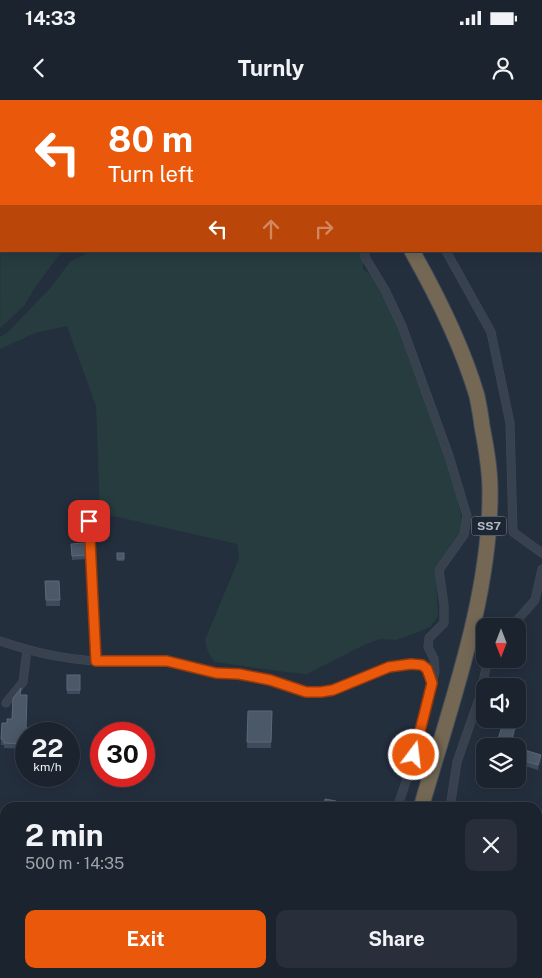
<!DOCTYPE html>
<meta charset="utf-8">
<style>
:root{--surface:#1b232e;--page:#282f3a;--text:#f1f3f6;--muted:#a0a4aa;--line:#39404a;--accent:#ea580c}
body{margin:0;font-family:"Public Sans",sans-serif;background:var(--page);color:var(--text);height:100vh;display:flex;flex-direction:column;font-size:19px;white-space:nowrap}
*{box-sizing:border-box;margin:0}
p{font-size:16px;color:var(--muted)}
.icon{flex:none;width:28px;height:28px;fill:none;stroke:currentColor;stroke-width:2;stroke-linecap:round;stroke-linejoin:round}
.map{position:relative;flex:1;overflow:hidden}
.panel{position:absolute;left:0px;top:702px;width:542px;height:176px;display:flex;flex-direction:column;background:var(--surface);border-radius:15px 15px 0 0;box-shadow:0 2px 12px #0003,0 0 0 1px var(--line)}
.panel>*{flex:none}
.top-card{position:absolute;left:0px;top:0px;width:542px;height:152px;box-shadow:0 2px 12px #0003,0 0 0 1px var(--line);background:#ea580c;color:#fff;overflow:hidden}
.needle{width:32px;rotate:180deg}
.buttons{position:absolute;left:476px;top:518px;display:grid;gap:10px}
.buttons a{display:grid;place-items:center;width:50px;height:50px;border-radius:10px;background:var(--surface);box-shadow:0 2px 12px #0003,0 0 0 1px var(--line);font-size:25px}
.speed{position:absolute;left:15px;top:622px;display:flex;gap:10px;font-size:25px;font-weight:700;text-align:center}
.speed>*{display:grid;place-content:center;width:65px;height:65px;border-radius:50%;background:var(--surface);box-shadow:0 2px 12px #0003,0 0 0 1px var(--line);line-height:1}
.speed small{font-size:12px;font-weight:400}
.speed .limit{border:8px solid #d22;background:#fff;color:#111}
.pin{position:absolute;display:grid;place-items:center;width:42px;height:42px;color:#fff;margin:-21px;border-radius:10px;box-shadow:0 2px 8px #0006}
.me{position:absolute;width:55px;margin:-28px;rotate:15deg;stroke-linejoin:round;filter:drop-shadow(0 0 4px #0008)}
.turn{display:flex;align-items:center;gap:18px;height:105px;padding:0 25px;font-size:22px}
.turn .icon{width:65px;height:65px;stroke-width:2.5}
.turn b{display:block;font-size:35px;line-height:42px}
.lanes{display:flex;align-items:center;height:48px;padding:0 25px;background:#0003;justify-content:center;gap:25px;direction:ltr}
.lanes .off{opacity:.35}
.round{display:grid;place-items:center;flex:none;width:52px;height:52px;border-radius:10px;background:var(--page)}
.overview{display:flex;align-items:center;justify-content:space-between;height:85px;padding:0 25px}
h1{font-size:30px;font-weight:700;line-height:38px}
.primary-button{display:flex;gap:10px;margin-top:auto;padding:10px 25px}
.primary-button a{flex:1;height:58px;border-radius:10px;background:var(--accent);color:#fff;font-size:20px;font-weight:700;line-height:58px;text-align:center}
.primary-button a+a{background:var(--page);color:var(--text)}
.status{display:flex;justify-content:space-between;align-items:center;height:35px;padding:0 25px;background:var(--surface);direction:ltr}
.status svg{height:14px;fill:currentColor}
header{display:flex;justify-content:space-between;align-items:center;height:65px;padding:0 25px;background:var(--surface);font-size:22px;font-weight:700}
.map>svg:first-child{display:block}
.green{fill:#263c3f}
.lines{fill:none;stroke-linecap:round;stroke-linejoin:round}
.lane-casing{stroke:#414a57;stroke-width:5.5}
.street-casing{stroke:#414a57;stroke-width:9}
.highway-casing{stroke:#434c59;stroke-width:17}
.lane{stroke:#38414e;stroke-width:4}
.street{stroke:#38414e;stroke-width:8}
.highway{stroke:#746855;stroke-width:15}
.wall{fill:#3f4b5c}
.shaded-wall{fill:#2f3b4b}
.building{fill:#4b5868;stroke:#5c6777}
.route-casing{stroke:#983908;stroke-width:12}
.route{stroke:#ea580c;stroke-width:9}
.labels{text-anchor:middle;stroke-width:5;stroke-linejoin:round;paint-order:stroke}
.shield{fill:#1d2633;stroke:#878f9c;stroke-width:1}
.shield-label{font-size:12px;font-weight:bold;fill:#b4bcc9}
</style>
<div class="status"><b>14:33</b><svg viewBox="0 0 49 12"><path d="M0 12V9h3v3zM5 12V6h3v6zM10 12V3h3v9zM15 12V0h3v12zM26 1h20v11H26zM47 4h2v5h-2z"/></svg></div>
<header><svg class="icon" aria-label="back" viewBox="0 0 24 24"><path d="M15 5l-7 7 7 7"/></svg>Turnly<svg class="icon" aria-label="person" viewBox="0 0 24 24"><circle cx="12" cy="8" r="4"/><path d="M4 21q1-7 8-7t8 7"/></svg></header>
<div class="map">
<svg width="542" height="878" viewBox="0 0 542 878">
<rect width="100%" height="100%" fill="#242f3e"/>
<g class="green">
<path d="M 66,0 L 288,0 L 289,1 L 64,1 Z"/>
<path d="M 1,51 L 1,151 L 64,151 L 58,156 L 34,189 L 24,206 L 0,228 Z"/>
<path d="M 90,151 L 363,151 L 363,169 L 373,176 L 394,211 L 445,354 L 457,396 L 462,420 L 462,431 L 440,464 L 436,475 L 438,516 L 431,526 L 421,531 L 396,540 L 380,539 L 366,544 L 307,574 L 286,572 L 216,562 C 208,556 207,549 205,540 L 239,458 L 237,444 L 100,413 L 96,306 L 67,226 L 35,233 L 0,249 L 0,237 L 7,233 L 52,186 L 70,162 Z"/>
<path d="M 50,874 L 132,874 L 132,878 L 51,878 Z"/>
</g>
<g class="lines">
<g class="lane-casing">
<path id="lane" d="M 89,421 L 96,561"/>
</g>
<g class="street-casing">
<g id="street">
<path d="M 298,0 L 299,1"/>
<path d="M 352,0 L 353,1"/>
<path d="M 365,151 L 365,157 L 385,190 L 402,226 L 449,356 L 467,416 L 464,435 L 439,470 L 444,505 L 444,523 L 429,538 L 428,547 L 434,559 L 435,572 L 409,673 L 397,708"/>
<path d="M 446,151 L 491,232 L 510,323 L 513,432 L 542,453"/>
<path d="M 512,526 L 535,500 L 542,469"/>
<path d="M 0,541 C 32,552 62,559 96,561 C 120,562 145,558 168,562 C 184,564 200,571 216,573 C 234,575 251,575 269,580 C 286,584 301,594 320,592 C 340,591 411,548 427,569 C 429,573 430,579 432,583"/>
<path d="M 6,603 L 23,582 L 27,550"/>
<path d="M 450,708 L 457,662 L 480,596 L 488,559"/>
<path d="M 352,878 L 353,874"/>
<path d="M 396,878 L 398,874"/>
</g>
</g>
<g class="highway-casing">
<g id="highway">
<path d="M 324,0 L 324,1"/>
<path d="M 412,151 C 438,197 462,245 477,296 C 479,306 481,316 482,326 C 486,347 490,368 490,390 C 491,496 450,606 421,708"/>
<path d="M 373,878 L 374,874"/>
</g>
</g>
<use href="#lane" class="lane"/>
<use href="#street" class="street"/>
<use href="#highway" class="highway"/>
</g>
<g class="wall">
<path d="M 71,444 L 86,455 L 86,459 L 72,460 Z"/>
<rect x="117" y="453" width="7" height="8"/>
<path d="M 45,481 L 59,481 L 60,506 L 46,506 Z"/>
<rect x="67" y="575" width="13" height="19"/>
<path d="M 21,595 L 26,628 L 26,649 L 4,648 L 4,645 L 1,645 L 1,639 L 7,623 L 12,619 Z"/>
<path d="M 248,611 L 272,611 L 271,648 L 247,648 Z"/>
<path d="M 518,648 L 541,660 L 538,670 L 518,664 Z"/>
</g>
<g class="shaded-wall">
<path d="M 517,619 L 517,624 L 512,646 L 510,646 Z"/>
<path d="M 541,655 L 541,660 L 538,670 L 538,665 Z"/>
</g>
<g class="building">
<path d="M 85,443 L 86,455 L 72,456 L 71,444 Z"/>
<rect x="117" y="453" width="7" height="6"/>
<path d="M 45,481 L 59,481 L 60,500 L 46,500 Z"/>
<rect x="67" y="575" width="13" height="15"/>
<path d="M 21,588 L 20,595 L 27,595 L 26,628 L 31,628 L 31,633 L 43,634 L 26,634 L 26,644 L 4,643 L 4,640 L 1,639 L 2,623 L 7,623 L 7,619 L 12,619 L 13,598 Z"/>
<path d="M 248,611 L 272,611 L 271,642 L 247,642 Z"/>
<path d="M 504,619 L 517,619 L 510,646 L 512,646 L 496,646 Z"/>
<path d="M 518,648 L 541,655 L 538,665 L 518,659 Z"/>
<path d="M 325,699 L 336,701 L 335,708 L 323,707 Z"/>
<path d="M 435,874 L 443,874 L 447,877 L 431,878 Z"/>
</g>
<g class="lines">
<g class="route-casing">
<path id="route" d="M 89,421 L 96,561 L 167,561 L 216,573 L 239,574 L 270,580 L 306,592 L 321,592 L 333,590 L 389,567 L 411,564 L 422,565 L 427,569 L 432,583 L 414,655"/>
</g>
<use href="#route" class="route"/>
</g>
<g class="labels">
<rect class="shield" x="471.5" y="416.5" width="35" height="19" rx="4"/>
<g class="shield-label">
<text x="489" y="430">SS7</text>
</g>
</g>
</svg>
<div class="buttons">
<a><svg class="needle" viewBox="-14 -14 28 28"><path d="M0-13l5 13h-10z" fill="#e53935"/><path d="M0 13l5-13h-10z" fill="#a0a4aa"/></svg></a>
<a><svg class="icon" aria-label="sound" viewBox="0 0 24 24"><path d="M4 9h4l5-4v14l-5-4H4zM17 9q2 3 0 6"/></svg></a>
<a><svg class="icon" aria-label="layers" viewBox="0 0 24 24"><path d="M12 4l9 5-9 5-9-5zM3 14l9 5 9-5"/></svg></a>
</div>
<div class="speed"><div>22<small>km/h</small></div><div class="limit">30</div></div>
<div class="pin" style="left:89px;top:421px;background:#d93025"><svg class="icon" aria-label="arrive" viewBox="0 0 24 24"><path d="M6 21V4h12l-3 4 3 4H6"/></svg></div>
<svg class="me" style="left:414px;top:655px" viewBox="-20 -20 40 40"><circle r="17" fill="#ea580c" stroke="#fff" stroke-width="3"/><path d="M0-11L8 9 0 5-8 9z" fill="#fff"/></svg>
<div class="top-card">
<div class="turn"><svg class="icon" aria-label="left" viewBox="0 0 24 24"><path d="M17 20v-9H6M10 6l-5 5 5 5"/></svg><div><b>80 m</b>Turn left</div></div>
<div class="lanes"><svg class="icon" aria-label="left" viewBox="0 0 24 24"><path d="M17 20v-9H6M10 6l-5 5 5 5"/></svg><svg class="icon off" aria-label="ahead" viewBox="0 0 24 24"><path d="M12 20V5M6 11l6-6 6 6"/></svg><svg class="icon off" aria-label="right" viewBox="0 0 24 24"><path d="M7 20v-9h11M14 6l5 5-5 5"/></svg></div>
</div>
<section class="panel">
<div class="overview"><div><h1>2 min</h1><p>500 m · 14:35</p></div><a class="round"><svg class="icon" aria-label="close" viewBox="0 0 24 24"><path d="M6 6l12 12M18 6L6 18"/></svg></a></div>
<div class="primary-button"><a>Exit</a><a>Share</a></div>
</section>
</div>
